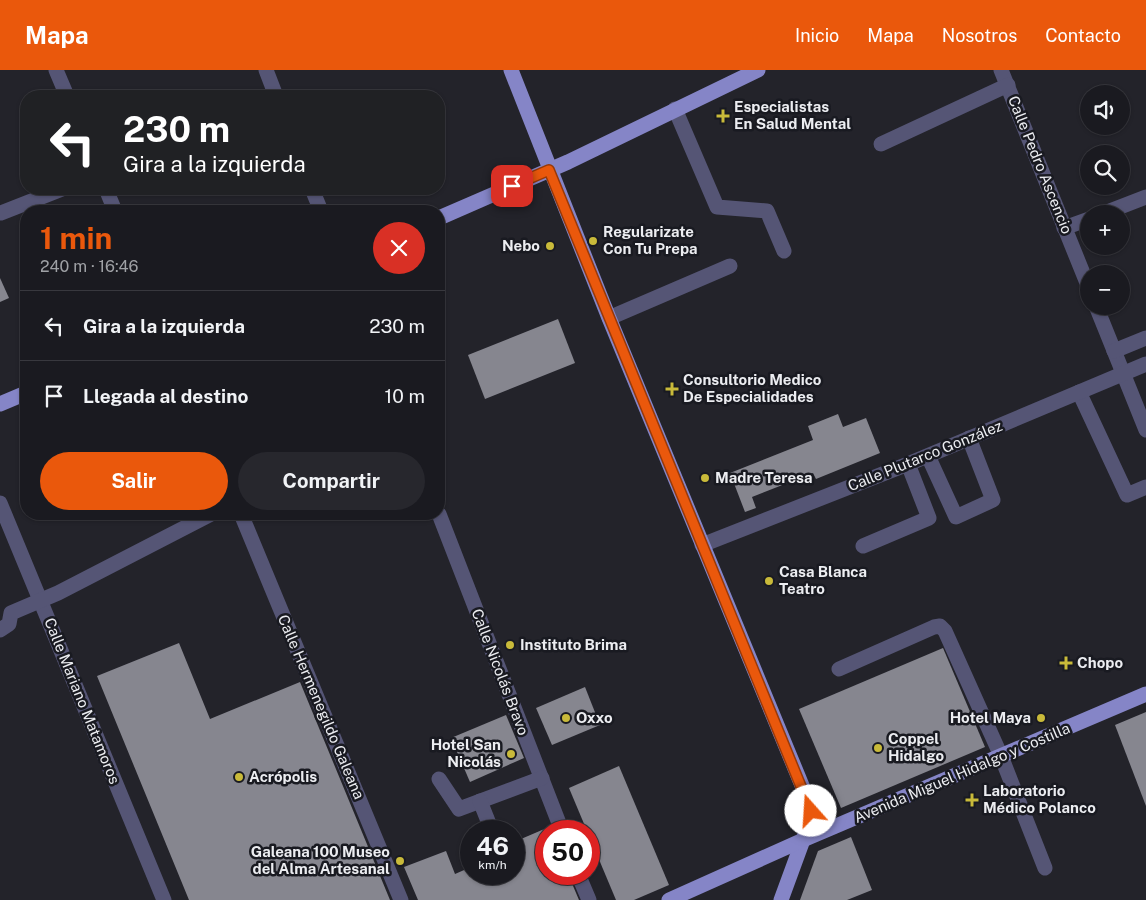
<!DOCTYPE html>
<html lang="es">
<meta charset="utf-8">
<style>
:root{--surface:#1a1a20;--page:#27272d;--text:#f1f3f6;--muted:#9fa1a5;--line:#38383e;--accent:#ea580c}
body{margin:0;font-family:"Public Sans",sans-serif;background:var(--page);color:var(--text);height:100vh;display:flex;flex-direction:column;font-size:19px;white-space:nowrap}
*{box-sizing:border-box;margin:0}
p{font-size:16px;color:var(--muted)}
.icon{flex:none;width:28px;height:28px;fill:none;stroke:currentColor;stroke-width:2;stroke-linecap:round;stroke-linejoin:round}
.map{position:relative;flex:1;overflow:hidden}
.details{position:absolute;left:20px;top:135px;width:425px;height:315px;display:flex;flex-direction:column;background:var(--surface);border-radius:20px;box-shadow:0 1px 4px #0004,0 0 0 1px var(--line)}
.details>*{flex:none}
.top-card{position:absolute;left:20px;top:20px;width:425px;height:105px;border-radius:20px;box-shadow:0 1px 4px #0004,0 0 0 1px var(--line);background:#202124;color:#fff;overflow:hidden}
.tools{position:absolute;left:1080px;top:15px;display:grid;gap:10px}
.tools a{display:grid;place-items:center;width:50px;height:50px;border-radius:50%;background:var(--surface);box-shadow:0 1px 4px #0004,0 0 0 1px var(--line);font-size:25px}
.speed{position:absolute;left:460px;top:750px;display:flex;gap:10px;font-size:25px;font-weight:700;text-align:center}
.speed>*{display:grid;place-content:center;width:65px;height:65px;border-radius:50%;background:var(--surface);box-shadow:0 1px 4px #0004,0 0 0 1px var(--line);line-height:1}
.speed small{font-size:12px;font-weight:400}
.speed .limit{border:8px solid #d22;background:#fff;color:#111}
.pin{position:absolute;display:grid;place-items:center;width:42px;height:42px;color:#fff;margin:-21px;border-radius:10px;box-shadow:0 2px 8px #0006}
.me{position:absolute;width:55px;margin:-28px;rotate:341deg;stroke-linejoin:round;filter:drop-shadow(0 0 4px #0008)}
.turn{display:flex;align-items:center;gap:18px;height:105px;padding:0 20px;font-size:22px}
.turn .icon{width:65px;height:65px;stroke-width:2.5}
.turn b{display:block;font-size:35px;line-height:42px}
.round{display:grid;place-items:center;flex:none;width:52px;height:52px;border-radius:26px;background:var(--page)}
.headline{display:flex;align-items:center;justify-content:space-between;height:85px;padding:0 20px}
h1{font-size:30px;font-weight:700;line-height:38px;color:var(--accent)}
.primary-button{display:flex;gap:10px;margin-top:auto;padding:10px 20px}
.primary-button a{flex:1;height:58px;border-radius:30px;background:var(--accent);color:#fff;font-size:20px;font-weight:700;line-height:58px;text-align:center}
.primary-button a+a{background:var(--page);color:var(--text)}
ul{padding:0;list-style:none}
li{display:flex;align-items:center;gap:15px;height:70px;padding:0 20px;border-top:1px solid var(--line)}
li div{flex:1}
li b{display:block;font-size:19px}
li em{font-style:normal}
header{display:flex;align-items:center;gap:30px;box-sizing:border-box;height:70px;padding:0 25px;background:var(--accent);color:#fff}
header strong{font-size:24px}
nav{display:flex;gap:28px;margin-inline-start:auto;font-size:18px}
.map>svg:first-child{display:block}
.building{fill:#86868f}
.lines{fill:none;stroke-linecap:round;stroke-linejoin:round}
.minor{stroke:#555575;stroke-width:15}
.major{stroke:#8585c7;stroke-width:15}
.route-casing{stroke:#983908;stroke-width:12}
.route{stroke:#ea580c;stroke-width:9}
.poi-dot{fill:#c9ba3a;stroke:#191a21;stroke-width:2}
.labels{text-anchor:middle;stroke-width:5;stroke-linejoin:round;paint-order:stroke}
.poi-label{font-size:15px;font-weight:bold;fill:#ecedf1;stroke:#191a21;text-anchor:start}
.street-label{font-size:15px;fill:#ecedf1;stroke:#191a21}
</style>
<header>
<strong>Mapa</strong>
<nav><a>Inicio</a><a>Mapa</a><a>Nosotros</a><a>Contacto</a></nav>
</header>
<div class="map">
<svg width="1146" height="830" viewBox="0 0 1146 830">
<rect width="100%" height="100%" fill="#23232a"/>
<g class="building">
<path d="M 0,208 L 9,228 L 0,232 Z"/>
<path d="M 558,249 L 575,293 L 485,329 L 468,285 Z"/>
<path d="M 838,344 L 843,357 L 866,348 L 880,383 L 816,409 L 813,403 L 752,427 L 756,438 L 745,442 L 730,403 L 813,370 L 808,356 Z"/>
<path d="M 179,573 L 210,649 L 300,612 L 390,830 L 189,830 L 97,606 Z"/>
<path d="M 943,578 L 985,677 L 841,738 L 799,639 Z"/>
<path d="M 585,617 L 600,655 L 552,675 L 536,638 Z"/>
<path d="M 1146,642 L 1146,736 L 1115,655 Z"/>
<path d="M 506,645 L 524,688 L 470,712 L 451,668 Z"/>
<path d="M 619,696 L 669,815 L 634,830 L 616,830 L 569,718 Z"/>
<path d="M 549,757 L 551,761 L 546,761 L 546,804 L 568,804 L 579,830 L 418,830 L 404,797 L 446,781 L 455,804 L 471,797 L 471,804 L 514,804 L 514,772 Z"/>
<path d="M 851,767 L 872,820 L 847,830 L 800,830 L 818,781 Z"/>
</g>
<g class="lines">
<g class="minor">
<path d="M 56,0 L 67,26"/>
<path d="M 266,0 L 276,26"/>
<path d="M 1001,0 L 1089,218"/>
<path d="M 675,39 L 717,137 L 767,141 L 784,181"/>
<path d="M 881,74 L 1008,15"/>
<path d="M 106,119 L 115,141"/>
<path d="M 312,119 L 321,141"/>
<path d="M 1,143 L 62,119"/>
<path d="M 1102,144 L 1146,127"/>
<path d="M 1064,158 L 1089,149"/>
<path d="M 1096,236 L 1146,360"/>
<path d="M 609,248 L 730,196"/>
<path d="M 1114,281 L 1146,268"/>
<path d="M 1079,322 L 1127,425 L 1146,417"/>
<path d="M 928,386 L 956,447 L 993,430 L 969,368"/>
<path d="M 0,433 L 164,830"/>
<path d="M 241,444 L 401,830"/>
<path d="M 439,444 L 562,761"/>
<path d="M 702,475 L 908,394 L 1146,294"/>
<path d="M 863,476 L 929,448 L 908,394"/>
<path d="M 0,560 L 9,554 L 11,543 L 58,523 L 211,444"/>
<path d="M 839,599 L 934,557 L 940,556 L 945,561 L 1001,686 L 1045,798"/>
<path d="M 439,709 L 459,739 L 542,708"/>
<path d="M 480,731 L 492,761"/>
<path d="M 578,804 L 589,830"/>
</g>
<g class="major">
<path d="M 511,0 L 609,248 L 808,730 L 811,741 L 810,751 L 781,830"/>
<path d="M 439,148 L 568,92 L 758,0"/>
<path d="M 0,334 L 26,323"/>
<path d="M 669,830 L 803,770 L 1146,624"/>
</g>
</g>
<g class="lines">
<g class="route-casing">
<path id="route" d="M 512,116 L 549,100 L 811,741"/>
</g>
<use href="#route" class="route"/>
</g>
<g class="poi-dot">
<path d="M720.5 38.5h5v5h5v5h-5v5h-5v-5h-5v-5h5z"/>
<circle cx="593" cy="171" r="5"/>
<circle cx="550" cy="176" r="5"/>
<path d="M669.5 311.5h5v5h5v5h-5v5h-5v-5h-5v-5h5z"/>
<circle cx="705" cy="408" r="5"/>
<circle cx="769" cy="511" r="5"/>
<circle cx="510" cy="575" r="5"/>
<path d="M1063.5 585.5h5v5h5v5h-5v5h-5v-5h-5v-5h5z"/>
<circle cx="566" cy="648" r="5"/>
<circle cx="1041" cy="648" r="5"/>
<circle cx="878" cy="678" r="5"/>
<circle cx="511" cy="684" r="5"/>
<circle cx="239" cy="707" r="5"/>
<path d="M969.5 722.5h5v5h5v5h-5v5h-5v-5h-5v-5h5z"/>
<circle cx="400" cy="791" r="5"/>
</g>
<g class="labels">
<g class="poi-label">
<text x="734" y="42">Especialistas<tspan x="734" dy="17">En Salud Mental</tspan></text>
<text x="603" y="167">Regularizate<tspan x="603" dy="17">Con Tu Prepa</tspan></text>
<text x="540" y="181" text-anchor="end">Nebo</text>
<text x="683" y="315">Consultorio Medico<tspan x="683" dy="17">De Especialidades</tspan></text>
<text x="715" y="413">Madre Teresa</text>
<text x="779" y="507">Casa Blanca<tspan x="779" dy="17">Teatro</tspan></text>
<text x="520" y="580">Instituto Brima</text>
<text x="1077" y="598">Chopo</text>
<text x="576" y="653">Oxxo</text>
<text x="1031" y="653" text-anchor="end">Hotel Maya</text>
<text x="888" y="674">Coppel<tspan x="888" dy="17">Hidalgo</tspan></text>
<text x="501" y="680" text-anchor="end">Hotel San<tspan x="501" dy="17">Nicolás</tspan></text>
<text x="249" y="712">Acrópolis</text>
<text x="983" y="726">Laboratorio<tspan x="983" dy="17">Médico Polanco</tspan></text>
<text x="390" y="787" text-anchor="end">Galeana 100 Museo<tspan x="390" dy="17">del Alma Artesanal</tspan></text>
</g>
<g class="street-label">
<text transform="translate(1040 95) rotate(68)" y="5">Calle Pedro Ascencio</text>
<text transform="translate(925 386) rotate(-22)" y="5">Calle Plutarco González</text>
<text transform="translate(500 602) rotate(69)" y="5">Calle Nicolás Bravo</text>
<text transform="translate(82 631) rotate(68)" y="5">Calle Mariano Matamoros</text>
<text transform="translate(321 637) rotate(67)" y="5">Calle Hermenegildo Galeana</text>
<text transform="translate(962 703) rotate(-23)" y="5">Avenida Miguel Hidalgo y Costilla</text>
</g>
</g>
</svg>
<div class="tools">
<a><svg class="icon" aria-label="sound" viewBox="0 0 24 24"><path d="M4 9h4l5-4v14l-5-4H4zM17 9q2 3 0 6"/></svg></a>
<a><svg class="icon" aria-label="search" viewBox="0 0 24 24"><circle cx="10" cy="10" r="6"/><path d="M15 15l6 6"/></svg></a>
<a>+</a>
<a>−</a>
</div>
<div class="speed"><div>46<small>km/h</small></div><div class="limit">50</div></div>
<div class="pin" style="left:512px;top:116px;background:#d93025"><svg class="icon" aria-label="arrive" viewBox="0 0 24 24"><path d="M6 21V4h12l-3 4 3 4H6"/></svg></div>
<svg class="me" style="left:811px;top:741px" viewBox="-20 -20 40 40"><circle r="19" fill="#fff"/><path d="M0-13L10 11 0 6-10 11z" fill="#ea580c"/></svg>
<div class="top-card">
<div class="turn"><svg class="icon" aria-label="left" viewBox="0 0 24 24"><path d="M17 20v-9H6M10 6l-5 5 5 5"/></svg><div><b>230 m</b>Gira a la izquierda</div></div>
</div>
<section class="details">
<div class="headline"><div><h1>1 min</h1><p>240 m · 16:46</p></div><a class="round" style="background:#d93025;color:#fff"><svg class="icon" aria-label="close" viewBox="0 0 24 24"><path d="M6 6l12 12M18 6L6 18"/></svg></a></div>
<ul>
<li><svg class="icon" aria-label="left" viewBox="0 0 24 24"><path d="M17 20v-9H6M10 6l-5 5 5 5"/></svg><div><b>Gira a la izquierda</b></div><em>230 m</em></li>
<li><svg class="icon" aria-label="arrive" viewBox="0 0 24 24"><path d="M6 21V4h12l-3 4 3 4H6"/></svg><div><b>Llegada al destino</b></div><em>10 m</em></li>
</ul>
<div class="primary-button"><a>Salir</a><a>Compartir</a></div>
</section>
</div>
